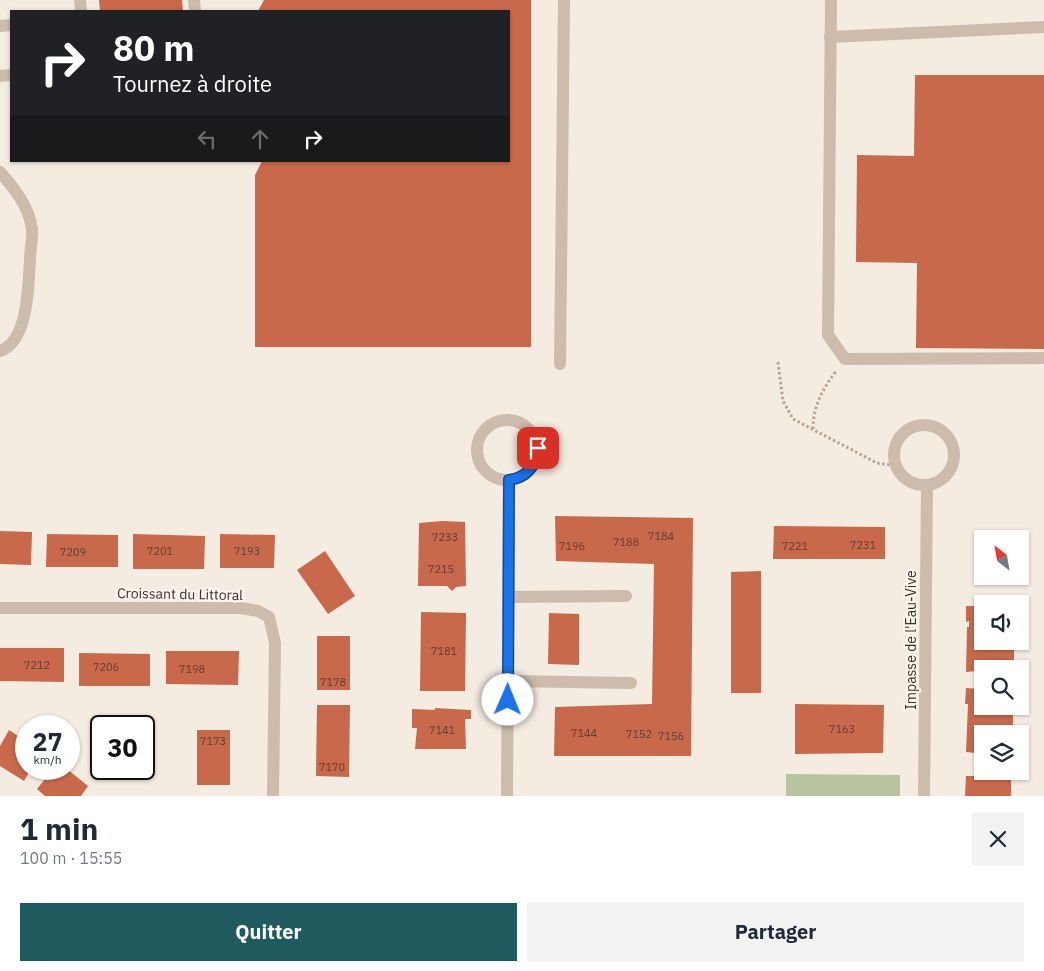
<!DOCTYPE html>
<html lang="fr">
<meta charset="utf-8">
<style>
:root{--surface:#fff;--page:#f2f2f3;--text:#1f2937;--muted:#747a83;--accent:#1f5a5e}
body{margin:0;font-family:"IBM Plex Sans",sans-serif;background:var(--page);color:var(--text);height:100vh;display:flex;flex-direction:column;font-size:19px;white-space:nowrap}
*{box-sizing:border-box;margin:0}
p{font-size:16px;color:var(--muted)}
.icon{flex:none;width:28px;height:28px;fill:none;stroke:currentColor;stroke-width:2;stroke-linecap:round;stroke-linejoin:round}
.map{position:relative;height:796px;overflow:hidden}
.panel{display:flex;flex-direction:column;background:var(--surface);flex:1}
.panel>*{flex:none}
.banner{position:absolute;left:10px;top:10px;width:500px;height:152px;border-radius:0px;box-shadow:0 1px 4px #0004;background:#202124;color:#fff;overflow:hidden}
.needle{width:32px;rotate:329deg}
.controls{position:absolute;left:974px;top:530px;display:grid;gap:10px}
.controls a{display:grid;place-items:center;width:55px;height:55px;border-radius:0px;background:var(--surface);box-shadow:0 1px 4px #0004;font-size:25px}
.speed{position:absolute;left:15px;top:715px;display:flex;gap:10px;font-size:25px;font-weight:700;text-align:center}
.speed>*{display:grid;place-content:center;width:65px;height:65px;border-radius:50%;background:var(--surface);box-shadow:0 1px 4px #0004;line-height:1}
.speed small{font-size:12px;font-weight:400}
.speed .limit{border:2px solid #111;border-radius:8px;background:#fff;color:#111}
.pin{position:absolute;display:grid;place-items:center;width:42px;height:42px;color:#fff;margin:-21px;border-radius:10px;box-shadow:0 2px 8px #0006}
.me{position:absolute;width:55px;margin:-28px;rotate:1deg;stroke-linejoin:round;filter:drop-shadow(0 0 4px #0008)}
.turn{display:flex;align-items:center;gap:18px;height:105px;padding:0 20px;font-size:22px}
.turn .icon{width:65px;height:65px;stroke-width:2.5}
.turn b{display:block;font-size:35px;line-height:42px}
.lanes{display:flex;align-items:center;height:48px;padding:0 20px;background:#0003;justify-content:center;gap:25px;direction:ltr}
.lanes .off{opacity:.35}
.round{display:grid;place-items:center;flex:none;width:52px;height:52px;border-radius:0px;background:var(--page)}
.overview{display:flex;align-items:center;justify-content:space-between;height:85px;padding:0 20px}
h1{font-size:30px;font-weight:700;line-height:38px}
.action{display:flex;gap:10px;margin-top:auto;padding:10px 20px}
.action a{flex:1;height:58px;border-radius:0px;background:var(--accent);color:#fff;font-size:20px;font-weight:700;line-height:58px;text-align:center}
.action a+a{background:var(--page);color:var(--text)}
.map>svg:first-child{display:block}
.green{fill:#b8c4a0}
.building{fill:#c8694b}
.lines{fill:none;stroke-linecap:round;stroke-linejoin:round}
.path{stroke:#b9a596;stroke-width:3;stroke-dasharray:2.5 2.5;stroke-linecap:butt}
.minor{stroke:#cdbbac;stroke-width:12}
.route-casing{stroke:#114b97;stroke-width:12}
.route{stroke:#1a73e8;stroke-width:9}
.labels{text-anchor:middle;stroke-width:4.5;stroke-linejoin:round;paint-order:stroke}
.number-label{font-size:11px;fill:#5e3e33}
.street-label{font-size:14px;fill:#3b302b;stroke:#fbf5ee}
</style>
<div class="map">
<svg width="1044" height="796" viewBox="0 0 1044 796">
<rect width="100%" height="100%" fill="#f4ebe1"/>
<path class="green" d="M 786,774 L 900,775 L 900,796 L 786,796 Z"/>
<g class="building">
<path d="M 99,0 L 182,0 L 183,11 L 100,11 Z"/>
<path d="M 264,0 L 531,0 L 531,347 L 255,347 L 255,175 L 262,161 L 509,161 L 509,11 L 258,11 Z"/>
<path d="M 915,75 L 1044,75 L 1044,349 L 916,348 L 917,263 L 856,262 L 857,155 L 914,156 Z"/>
<path d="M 555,516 L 693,518 L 691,756 L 554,756 L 555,707 L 652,704 L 654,564 L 556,561 Z"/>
<path d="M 442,521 L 465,522 L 466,586 L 456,587 L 452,591 L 447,586 L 418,586 L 419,523 Z"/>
<path d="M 774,526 L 885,527 L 885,559 L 773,559 Z"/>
<path d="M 0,531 L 32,532 L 31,565 L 0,564 Z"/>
<path d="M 47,534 L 118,535 L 118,567 L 46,567 Z"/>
<path d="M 133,534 L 205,536 L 204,569 L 133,569 Z"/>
<path d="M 220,534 L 275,535 L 274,568 L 220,568 Z"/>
<path d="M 325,551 L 355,596 L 328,614 L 297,570 Z"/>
<path d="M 761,571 L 761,693 L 731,693 L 731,572 Z"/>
<path d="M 966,606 L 982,606 L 982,641 L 1014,641 L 1014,669 L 982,669 L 981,676 L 976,671 L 966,672 L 967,627 L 969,627 L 969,621 L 966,622 Z"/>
<path d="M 421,612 L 466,613 L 465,691 L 420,691 Z"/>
<path d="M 549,613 L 579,614 L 579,665 L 548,664 Z"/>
<rect x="317" y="636" width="33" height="54"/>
<path d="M 0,648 L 64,648 L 64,682 L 0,681 Z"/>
<path d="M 166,651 L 239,651 L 238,685 L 166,684 Z"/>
<path d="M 79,653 L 150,654 L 150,686 L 79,686 Z"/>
<path d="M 966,688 L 982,689 L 982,706 L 1013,706 L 1013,734 L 982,734 L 982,755 L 980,758 L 975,753 L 966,752 L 968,704 L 965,704 Z"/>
<path d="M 795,704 L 884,705 L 883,753 L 795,754 Z"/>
<path d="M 317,705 L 350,705 L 349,777 L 316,776 Z"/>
<path d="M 435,708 L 471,710 L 471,719 L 465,719 L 466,749 L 415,749 L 417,728 L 412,728 L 412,709 L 435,710 Z"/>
<path d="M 9,730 L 26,741 L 26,769 L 31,769 L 24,781 L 0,766 L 0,746 Z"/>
<rect x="197" y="730" width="33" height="55"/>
<path d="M 53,769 L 67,769 L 88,786 L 81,796 L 45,796 L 37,789 Z"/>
<path d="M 966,776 L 1011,776 L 1011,796 L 965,796 Z"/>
</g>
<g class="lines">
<g class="path">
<path d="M 778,362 L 783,401 L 793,419 L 877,463 L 897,466"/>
<path d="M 813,429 C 813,406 823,388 837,370"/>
</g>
<g class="minor">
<path d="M 80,0 L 81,11"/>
<path d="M 194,0 L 195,11"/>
<path d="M 831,0 L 828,335 L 845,359 L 1044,358"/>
<path d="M 0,26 L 11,25"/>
<path d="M 830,37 L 1044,27"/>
<path d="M 0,76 L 11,75"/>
<path d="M 0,172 C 14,188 29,206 32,229 C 33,238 30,250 30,260 C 28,285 29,341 0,351"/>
<path d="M 560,364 L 564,0"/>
<circle cx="507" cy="450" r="30"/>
<circle cx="924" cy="455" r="30"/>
<path d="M 508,597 L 626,596"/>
<path d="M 0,608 L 241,608 L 258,611 L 269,617 L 275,643 L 273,796"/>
<path d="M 509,681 L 631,683"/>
<path d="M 507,796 L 509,480"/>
<path d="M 924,796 L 927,485"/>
</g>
</g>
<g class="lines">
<g class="route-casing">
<path id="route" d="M 508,700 L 509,480 C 528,477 536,466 538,448"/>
</g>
<use href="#route" class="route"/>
</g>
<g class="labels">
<g class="number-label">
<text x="661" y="540">7184</text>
<text x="445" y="541">7233</text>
<text x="626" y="546">7188</text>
<text x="863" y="549">7231</text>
<text x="572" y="550">7196</text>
<text x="795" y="550">7221</text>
<text x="160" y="555">7201</text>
<text x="247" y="555">7193</text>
<text x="73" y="556">7209</text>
<text x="441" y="573">7215</text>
<text x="444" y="655">7181</text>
<text x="37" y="669">7212</text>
<text x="106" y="671">7206</text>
<text x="192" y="673">7198</text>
<text x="333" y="686">7178</text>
<text x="842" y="733">7163</text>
<text x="442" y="734">7141</text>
<text x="584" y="737">7144</text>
<text x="639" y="738">7152</text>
<text x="671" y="740">7156</text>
<text x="213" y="745">7173</text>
<text x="332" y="771">7170</text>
</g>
<g class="street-label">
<text transform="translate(180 594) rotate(1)" y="5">Croissant du Littoral</text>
<text transform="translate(911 640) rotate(-90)" y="5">Impasse de l'Eau-Vive</text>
</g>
</g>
</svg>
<div class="controls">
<a><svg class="needle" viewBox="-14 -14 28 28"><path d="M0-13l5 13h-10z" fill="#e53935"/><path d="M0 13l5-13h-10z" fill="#747a83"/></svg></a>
<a><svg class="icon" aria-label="sound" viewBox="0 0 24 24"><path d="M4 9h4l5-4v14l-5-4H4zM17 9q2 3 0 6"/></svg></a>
<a><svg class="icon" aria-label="search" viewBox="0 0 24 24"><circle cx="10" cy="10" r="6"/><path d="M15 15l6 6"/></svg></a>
<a><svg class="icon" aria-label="layers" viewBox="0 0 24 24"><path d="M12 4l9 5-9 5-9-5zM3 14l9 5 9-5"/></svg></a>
</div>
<div class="speed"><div>27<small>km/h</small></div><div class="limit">30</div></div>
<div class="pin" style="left:538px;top:448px;background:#d93025"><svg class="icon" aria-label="arrive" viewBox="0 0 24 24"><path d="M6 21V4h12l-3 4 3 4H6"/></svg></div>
<svg class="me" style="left:508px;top:700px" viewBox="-20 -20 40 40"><circle r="19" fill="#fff"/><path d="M0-13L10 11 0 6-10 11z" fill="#1a73e8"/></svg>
<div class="banner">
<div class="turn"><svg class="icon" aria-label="right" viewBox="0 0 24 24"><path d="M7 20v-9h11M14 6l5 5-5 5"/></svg><div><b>80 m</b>Tournez à droite</div></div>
<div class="lanes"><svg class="icon off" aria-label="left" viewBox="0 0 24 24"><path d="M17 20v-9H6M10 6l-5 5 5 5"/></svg><svg class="icon off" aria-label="ahead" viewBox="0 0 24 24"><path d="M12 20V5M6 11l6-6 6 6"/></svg><svg class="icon" aria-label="right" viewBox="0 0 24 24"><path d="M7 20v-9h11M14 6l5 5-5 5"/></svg></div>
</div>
</div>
<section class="panel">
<div class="overview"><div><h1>1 min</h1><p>100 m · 15:55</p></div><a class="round"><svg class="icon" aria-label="close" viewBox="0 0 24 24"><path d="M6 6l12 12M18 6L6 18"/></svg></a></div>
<div class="action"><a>Quitter</a><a>Partager</a></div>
</section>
